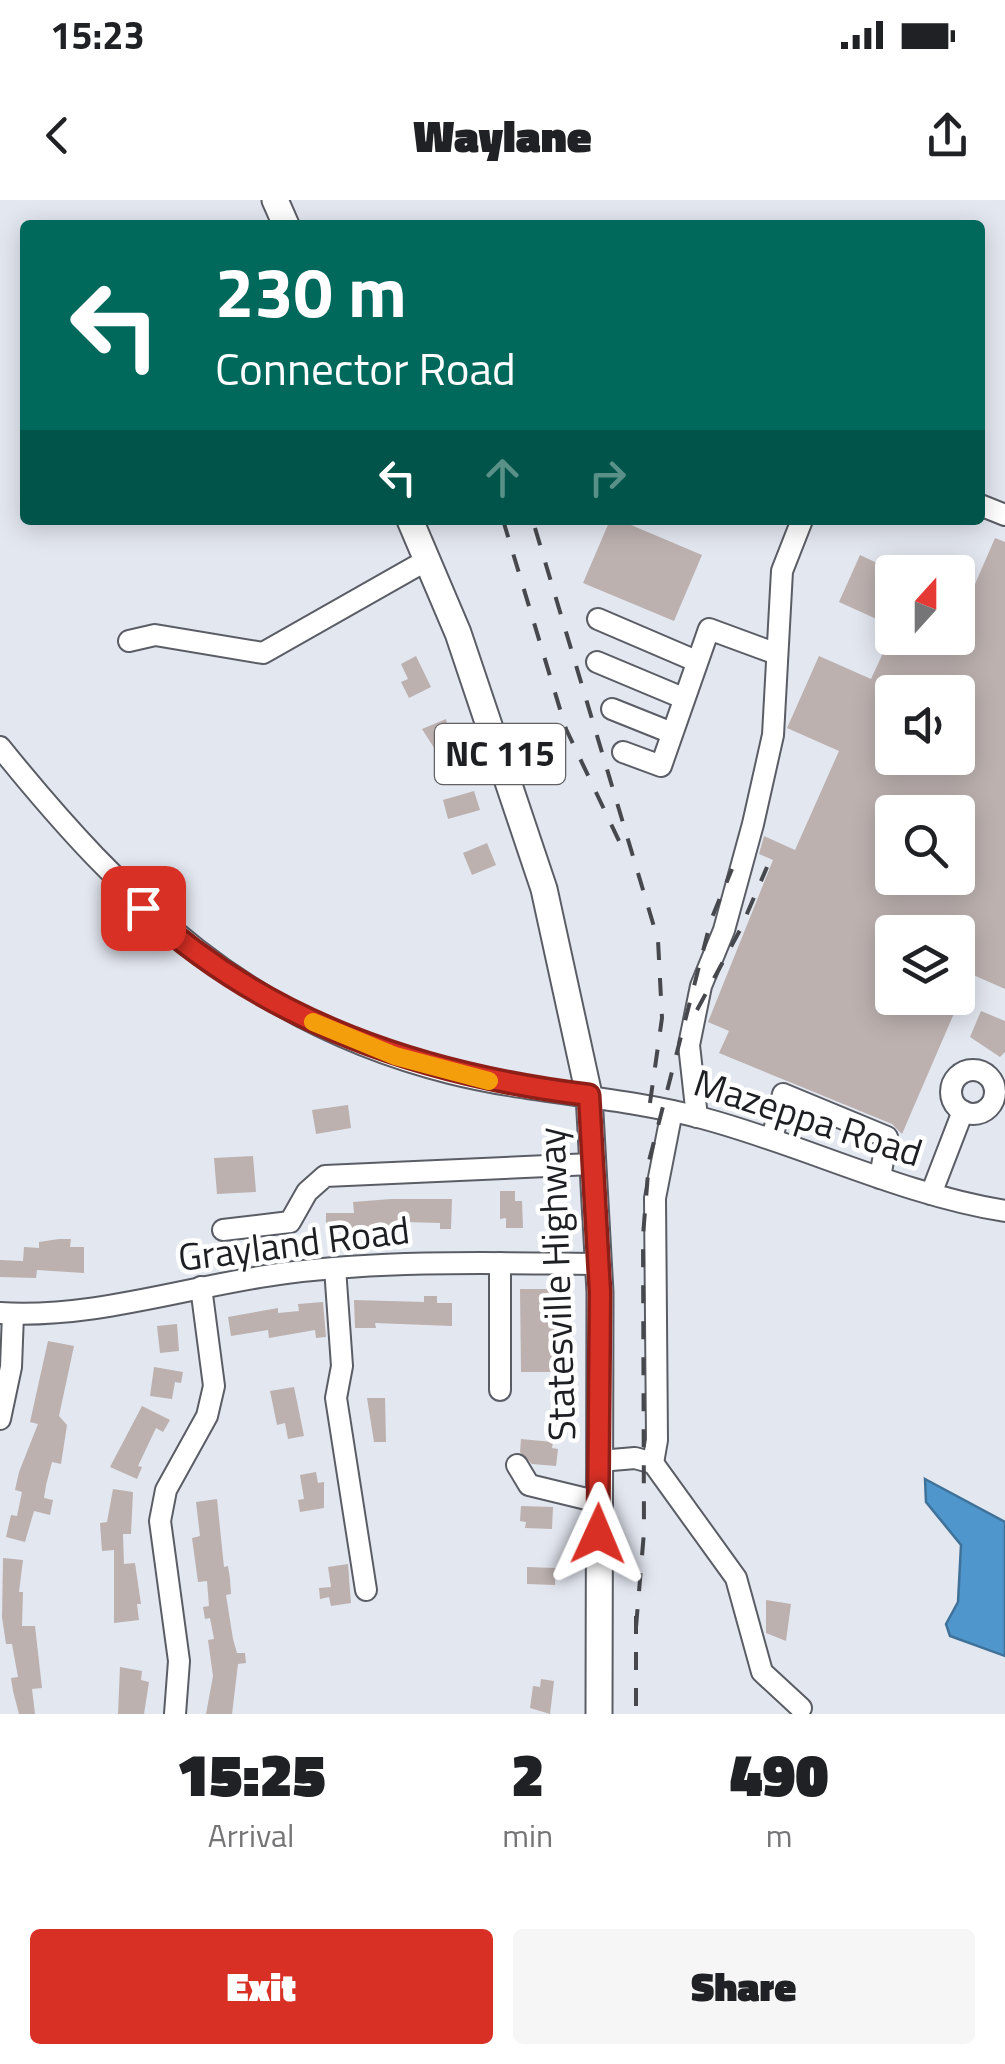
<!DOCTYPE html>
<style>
:root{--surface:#fff;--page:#f6f6f6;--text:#202124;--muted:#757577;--accent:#d93025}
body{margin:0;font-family:"Titillium Web",sans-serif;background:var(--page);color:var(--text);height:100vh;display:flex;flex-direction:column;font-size:38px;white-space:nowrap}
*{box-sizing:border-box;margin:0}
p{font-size:32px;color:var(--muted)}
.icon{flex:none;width:55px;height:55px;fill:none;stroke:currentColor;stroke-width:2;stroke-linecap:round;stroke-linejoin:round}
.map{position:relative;height:1514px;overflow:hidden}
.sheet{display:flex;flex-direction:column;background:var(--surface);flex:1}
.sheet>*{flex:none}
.top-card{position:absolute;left:20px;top:20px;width:965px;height:305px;border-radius:10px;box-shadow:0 5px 25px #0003;background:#00695c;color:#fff;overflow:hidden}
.needle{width:65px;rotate:21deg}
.fabs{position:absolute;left:875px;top:355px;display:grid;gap:20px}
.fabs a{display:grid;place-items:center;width:100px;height:100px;border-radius:10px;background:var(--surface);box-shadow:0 5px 25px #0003;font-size:50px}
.pin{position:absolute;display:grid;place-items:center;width:85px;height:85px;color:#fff;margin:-42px;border-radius:20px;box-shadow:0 5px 15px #0006}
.me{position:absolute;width:110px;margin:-55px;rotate:1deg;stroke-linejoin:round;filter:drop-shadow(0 0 8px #0008)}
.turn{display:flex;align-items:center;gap:35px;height:210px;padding:0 30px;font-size:45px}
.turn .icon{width:130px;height:130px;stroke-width:2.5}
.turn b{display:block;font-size:70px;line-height:85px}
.lanes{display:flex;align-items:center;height:95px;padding:0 30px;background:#0003;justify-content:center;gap:50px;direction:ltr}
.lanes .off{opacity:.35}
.eta{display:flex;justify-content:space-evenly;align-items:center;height:170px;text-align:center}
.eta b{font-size:60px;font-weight:800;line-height:70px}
.button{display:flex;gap:20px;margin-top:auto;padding:20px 30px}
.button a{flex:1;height:115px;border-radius:10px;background:var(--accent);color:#fff;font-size:40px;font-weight:800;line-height:115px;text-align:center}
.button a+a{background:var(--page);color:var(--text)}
.status{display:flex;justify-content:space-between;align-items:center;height:70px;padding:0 50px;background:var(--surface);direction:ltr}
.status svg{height:28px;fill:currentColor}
header{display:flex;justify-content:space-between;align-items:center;height:130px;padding:0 30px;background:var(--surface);font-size:45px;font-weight:800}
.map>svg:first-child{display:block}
.water{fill:#4e96cb;stroke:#407299;stroke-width:2.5}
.building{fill:#bcb1af;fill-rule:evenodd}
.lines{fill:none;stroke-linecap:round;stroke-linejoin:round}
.minor-casing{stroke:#5a5d65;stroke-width:24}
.major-casing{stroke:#5a5d65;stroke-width:29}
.minor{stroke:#fff;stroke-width:20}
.major{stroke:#fff;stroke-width:25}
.rail{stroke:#46484d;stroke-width:4;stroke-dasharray:18 18;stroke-linecap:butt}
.route-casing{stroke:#8d1f18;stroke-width:25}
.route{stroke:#d93025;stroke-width:18}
.slow{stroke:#f59e0b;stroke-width:18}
.labels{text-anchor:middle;stroke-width:9;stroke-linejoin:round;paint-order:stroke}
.shield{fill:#fff;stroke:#626265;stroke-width:2.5}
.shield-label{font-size:35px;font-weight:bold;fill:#1e1f23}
.street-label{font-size:38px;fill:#1e1f23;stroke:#fff}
</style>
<div class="status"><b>15:23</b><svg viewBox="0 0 49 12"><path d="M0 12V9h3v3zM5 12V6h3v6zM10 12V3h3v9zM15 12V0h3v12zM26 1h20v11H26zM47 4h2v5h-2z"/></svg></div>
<header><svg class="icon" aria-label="back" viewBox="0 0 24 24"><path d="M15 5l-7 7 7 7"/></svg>Waylane<svg class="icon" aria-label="share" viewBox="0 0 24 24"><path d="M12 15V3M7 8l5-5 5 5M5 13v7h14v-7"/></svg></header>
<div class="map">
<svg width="1005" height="1514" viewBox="0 0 1005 1514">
<rect width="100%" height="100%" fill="#e3e7f0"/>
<path class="water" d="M 925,1279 L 1005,1322 L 1005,1456 L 950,1436 L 946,1424 L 958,1402 L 961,1345 L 926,1302 Z"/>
<g class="building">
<path d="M 610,320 L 633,320 L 631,325 L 702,355 L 674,421 L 583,383 Z"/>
<path d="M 995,338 L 1005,342 L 1005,789 L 971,774 L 902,934 L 892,924 L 719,853 L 729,831 L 708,822 L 773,660 L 759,654 L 764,636 L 795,650 L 839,551 L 787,528 L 819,456 L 871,479 L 890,438 L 958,438 L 958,385 L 972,391 ZM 892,492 L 958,492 L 958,558 L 892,558 ZM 892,612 L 958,612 L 958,678 L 892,678 ZM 892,732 L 958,732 L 958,798 L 892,798 Z"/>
<path d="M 860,355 L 892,370 L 892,426 L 839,402 Z"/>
<path d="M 416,456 L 431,487 L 409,498 L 401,482 L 408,479 L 401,464 Z"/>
<path d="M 446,519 L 452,544 L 436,551 L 422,529 Z"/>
<path d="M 474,591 L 480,610 L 448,619 L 443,600 Z"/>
<path d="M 487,643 L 496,665 L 472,675 L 463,653 Z"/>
<path d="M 981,811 L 1005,821 L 1005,852 L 1000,857 L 970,837 Z"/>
<path d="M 348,905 L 351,928 L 316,934 L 312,910 Z"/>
<path d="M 253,956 L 256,992 L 217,994 L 214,958 Z"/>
<path d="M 500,991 L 515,991 L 515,1001 L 522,1001 L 523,1028 L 506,1028 L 506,1018 L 500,1019 Z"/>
<path d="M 391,999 L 452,999 L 451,1029 L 440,1029 L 440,1023 L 403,1022 L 403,1030 L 326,1032 L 326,1013 L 354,1013 L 353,1002 Z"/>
<path d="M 59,1039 L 71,1039 L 70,1047 L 84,1047 L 84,1073 L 37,1070 L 36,1078 L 0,1077 L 0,1060 L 23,1061 L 24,1047 L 39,1048 L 39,1042 Z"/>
<path d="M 520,1089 L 555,1089 L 556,1172 L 521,1172 Z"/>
<path d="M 424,1096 L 437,1096 L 437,1103 L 452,1103 L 452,1126 L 375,1123 L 376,1128 L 355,1128 L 354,1100 L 424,1102 Z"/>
<path d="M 323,1102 L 326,1137 L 316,1138 L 315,1130 L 269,1138 L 268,1130 L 231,1136 L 228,1117 L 278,1108 L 278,1113 L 299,1111 L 298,1104 Z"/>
<path d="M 177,1124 L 179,1151 L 160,1153 L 157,1126 Z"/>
<path d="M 48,1141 L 74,1146 L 59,1216 L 67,1225 L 61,1264 L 52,1262 L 46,1285 L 44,1298 L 53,1300 L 50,1315 L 34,1311 L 25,1342 L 6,1337 L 11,1315 L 17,1316 L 22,1292 L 15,1290 L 19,1272 L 38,1224 L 30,1222 Z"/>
<path d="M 154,1167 L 183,1172 L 181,1183 L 175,1182 L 172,1199 L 150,1196 Z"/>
<path d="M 294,1187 L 304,1236 L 288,1239 L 285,1223 L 277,1225 L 270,1191 Z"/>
<path d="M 367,1198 L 385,1198 L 386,1242 L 374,1242 Z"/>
<path d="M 142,1206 L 170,1220 L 163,1232 L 156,1228 L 138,1266 L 142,1267 L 137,1279 L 110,1267 Z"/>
<path d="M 521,1239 L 553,1242 L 552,1248 L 558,1249 L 556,1266 L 532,1264 L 520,1252 Z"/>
<path d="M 316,1272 L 318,1283 L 324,1282 L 324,1308 L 300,1312 L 298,1300 L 304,1299 L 300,1275 Z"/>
<path d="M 113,1289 L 133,1292 L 131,1334 L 123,1334 L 124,1364 L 135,1363 L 141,1404 L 137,1404 L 139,1420 L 114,1423 L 114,1350 L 102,1351 L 100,1323 L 107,1322 Z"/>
<path d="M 217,1299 L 224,1367 L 228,1366 L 230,1379 L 231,1394 L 226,1395 L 233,1439 L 237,1453 L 245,1453 L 246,1463 L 238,1464 L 232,1514 L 206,1514 L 213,1476 L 208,1440 L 214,1439 L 210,1418 L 205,1419 L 203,1407 L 209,1406 L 207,1381 L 198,1382 L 192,1338 L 200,1336 L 196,1302 Z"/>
<path d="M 521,1306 L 553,1307 L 552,1329 L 525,1328 L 526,1322 L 520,1321 Z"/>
<path d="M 3,1358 L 23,1360 L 19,1392 L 23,1392 L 22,1426 L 35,1426 L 42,1488 L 32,1489 L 35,1514 L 19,1514 L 13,1491 L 11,1478 L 18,1477 L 12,1444 L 6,1444 L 2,1417 Z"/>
<path d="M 348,1364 L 351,1403 L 331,1406 L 329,1397 L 320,1399 L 319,1388 L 331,1387 L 328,1367 Z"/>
<path d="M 527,1367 L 556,1368 L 555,1385 L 527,1384 Z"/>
<path d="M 766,1400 L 791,1404 L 786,1441 L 766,1433 Z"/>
<path d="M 120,1467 L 142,1471 L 141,1480 L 149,1482 L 144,1514 L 118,1514 Z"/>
<path d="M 541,1479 L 554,1481 L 550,1514 L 530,1508 L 533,1486 L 540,1487 Z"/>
</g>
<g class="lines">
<g class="minor-casing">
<g id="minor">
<path d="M 980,305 L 1005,315"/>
<path d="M 598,419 L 696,461"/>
<path d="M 129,441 L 155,435 L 263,453 L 427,360"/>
<path d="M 597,462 L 683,498"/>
<path d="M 612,509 L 672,533"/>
<path d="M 0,547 C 125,702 250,823 450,873 C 533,894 619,896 702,918 C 804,945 900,994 1005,1011"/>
<path d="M 623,552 L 661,566 L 709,429 L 777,454"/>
<circle cx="973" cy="892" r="22"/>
<path d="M 697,917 L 689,845 L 701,786 L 724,730 L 753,624 L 773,535 L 782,371 L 802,320"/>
<path d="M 772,939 L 783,894 L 887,937 L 880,978"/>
<path d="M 931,994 L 963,911"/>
<path d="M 223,1030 L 290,1022 L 307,992 L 325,976 L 592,964"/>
<path d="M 335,1068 L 342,1166 L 336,1198 L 366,1390"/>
<path d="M 0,1113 C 96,1119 192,1085 286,1073 C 390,1060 494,1063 598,1064"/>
<path d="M 500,1190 L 500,1063"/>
<path d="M 0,1219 L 11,1167 L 13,1114"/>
<path d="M 600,1261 L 635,1258 L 653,1263 L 736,1378 L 762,1472 L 801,1508"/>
<path d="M 653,1263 L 657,1240 L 655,998 L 672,911"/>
<path d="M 517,1265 L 529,1285 L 599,1302"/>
<path d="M 175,1514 L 179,1461 L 160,1321 L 166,1290 L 207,1216 L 214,1186 L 201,1087"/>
</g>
</g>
<g class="major-casing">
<g id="major">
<path d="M 275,0 L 286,25"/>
<path d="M 410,320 L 458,433 L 544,689 L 589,895 L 600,1092 L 599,1514"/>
</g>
</g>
<use href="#minor" class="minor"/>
<use href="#major" class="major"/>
<g class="rail">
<path d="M 503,320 L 566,529 L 621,645"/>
<path d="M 535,328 L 658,740 L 662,818 L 648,917"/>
<path d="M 697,810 L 740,730 L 767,667"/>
<path d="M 636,1416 L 636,1514"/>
<path d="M 636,1427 L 644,1332 L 643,1036 L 649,961 L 711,720 L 732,669"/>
</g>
</g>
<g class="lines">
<g class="route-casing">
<path id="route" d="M 143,708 C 267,823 424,875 589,895 L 600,1092 L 598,1334"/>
</g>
<use href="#route" class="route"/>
<path class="slow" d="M 313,822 L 395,856 L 489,881"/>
</g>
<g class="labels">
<rect class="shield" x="435" y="524" width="130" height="60" rx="8"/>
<g class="shield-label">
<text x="500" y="566">NC 115</text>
</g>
<g class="street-label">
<text transform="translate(808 918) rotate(18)" y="13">Mazeppa Road</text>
<text transform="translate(294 1044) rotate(-7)" y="13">Grayland Road</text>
<text transform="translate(557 1084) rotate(-92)" y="13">Statesville Highway</text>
</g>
</g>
</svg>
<div class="fabs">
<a><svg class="needle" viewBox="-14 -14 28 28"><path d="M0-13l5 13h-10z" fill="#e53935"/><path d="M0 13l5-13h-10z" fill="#757577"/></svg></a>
<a><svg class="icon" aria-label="sound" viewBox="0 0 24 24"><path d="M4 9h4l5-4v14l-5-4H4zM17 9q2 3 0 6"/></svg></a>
<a><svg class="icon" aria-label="search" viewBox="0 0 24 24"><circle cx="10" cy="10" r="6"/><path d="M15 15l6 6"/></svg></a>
<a><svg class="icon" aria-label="layers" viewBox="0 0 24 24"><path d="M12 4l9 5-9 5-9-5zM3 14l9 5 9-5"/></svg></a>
</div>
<div class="pin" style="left:143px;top:708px;background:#d93025"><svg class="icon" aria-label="arrive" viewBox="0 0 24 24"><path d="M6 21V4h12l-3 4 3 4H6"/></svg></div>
<svg class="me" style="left:598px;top:1334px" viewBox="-20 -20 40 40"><path d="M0-17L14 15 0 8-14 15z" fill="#d93025" stroke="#fff" stroke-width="4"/></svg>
<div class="top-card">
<div class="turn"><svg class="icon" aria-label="left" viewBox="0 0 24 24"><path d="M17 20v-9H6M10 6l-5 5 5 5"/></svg><div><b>230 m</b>Connector Road</div></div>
<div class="lanes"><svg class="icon" aria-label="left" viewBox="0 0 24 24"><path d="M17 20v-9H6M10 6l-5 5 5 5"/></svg><svg class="icon off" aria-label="ahead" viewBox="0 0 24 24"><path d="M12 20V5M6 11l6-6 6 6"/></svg><svg class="icon off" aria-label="right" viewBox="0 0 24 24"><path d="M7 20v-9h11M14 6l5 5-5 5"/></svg></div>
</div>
</div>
<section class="sheet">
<div class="eta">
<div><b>15:25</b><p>Arrival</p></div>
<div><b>2</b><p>min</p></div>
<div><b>490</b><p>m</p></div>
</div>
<div class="button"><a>Exit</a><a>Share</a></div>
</section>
